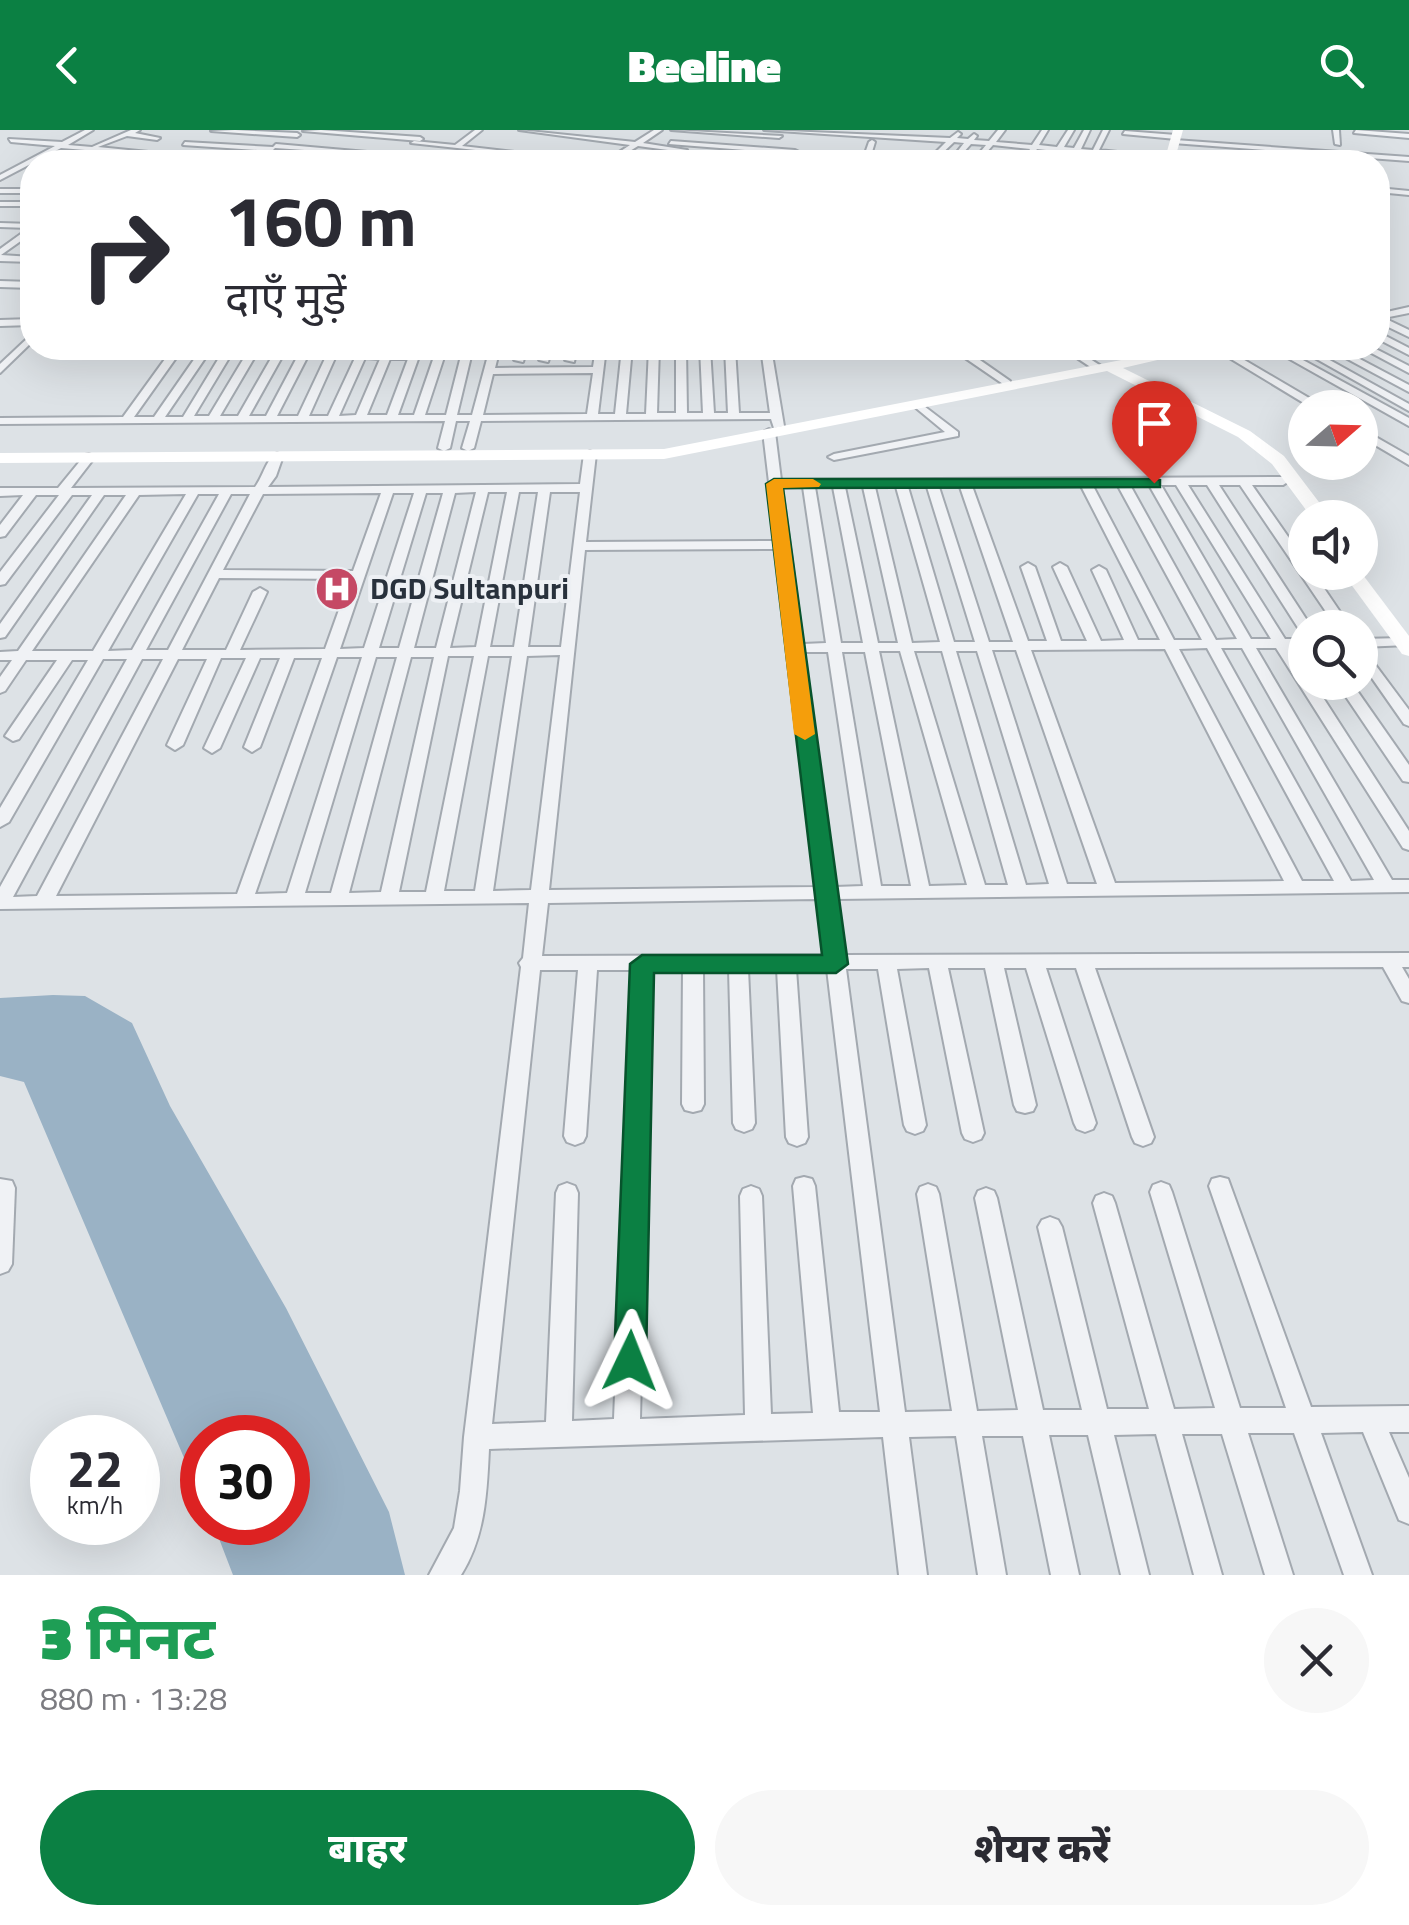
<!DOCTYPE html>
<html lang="hi">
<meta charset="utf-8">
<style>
:root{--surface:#fff;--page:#f7f7f7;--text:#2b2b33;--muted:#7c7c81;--accent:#0b8043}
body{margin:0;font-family:"Titillium Web","Noto Sans Devanagari",sans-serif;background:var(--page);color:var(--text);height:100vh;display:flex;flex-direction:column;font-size:38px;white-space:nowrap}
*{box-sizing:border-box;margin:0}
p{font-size:32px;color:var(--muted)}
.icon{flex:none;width:55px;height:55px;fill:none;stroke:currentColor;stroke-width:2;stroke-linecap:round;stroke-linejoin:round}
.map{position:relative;height:1445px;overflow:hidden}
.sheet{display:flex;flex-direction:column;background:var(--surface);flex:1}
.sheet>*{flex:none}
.top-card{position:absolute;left:20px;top:20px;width:1370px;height:210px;border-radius:40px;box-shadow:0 10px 40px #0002;background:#fff;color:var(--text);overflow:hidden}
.needle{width:65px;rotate:70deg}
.fabs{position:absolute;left:1288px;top:260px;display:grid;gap:20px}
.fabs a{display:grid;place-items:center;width:90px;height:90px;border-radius:50%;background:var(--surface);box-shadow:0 10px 40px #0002;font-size:50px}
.speed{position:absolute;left:30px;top:1285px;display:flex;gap:20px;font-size:50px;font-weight:700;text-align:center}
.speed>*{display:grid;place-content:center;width:130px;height:130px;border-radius:50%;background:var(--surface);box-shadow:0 10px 40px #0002;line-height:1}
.speed small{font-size:25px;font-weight:400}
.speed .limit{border:15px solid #d22;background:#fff;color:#111}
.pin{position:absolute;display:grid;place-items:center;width:85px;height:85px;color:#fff;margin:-102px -42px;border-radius:50% 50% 50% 0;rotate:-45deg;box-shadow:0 0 10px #0007}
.pin .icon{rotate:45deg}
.me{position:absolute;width:110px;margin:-55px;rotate:2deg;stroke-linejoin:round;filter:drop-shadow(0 0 8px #0008)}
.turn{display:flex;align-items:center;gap:35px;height:210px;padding:0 40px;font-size:45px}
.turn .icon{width:130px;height:130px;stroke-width:2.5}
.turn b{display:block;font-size:70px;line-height:85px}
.round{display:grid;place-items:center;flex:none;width:105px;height:105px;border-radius:52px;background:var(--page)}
.head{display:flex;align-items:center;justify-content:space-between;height:170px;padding:0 40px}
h1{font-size:60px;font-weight:800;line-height:75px;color:#1e9e55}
.button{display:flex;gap:20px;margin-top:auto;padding:20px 40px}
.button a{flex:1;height:115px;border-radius:60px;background:var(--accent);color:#fff;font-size:40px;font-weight:800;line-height:115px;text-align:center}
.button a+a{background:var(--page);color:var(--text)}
header{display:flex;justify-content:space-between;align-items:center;height:130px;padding:0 40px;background:var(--accent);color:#fff;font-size:45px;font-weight:800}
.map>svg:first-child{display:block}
.water{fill:#9ab2c5}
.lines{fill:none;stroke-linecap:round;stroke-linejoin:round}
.street-casing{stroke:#a3a9b0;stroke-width:4}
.street{fill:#f0f2f5;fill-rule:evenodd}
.secondary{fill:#fff;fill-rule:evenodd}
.route{fill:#0b8043;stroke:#07532c;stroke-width:2.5}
.slow{fill:#f59e0b}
.labels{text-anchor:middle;stroke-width:8;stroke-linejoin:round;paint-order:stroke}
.far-poi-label{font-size:30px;font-weight:bold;fill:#28313c;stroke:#edf0f4;text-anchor:start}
</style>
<header><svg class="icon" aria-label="back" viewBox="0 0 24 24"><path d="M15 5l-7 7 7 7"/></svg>Beeline<svg class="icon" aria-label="search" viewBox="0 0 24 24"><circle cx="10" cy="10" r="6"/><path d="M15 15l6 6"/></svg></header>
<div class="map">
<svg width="1409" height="1445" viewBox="0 0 1409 1445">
<rect width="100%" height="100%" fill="#dde2e6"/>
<path class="water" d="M 53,865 L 85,866 L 132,893 L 170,976 L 286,1178 L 389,1382 L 405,1445 L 233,1445 L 213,1393 L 288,1392 L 288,1308 L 202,1308 L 202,1370 L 24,952 L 0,946 L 0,868 Z"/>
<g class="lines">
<g class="street-casing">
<g id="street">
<path d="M 85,0 L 93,0 L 68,15 L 92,17 L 131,0 L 140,0 L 135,3 L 160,8 L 157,10 L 127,6 L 98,17 L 209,28 L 205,30 L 61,18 L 0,50 L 0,45 L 55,16 L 11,12 L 9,9 L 62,12 Z"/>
<path d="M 235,0 L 297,3 L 300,5 L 297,7 L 211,1 Z"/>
<path d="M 321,0 L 420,7 L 423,9 L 420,11 L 303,1 Z"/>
<path d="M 475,0 L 482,0 L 462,16 L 604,32 L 630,15 L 519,0 L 635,12 L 654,0 L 662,0 L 643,13 L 687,20 L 683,22 L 638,16 L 612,32 L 585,32 L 411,13 L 414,11 L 455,15 Z"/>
<path d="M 671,0 L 782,6 L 779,8 Z"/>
<path d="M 764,0 L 950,8 L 958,2 L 961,4 L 957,8 L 968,9 L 974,4 L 977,6 L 974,10 L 989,11 L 998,0 L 1005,0 L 996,12 L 1032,15 L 1042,0 L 1048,0 L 1039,15 L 1057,17 L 1068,0 L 1074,0 L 1064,17 L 1074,18 L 1084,0 L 1090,0 L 1081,19 L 1093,20 L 1103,0 L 1109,0 L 1099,20 L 1182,29 L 1178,31 L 1097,24 L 1093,32 L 1087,32 L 1091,24 L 1079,23 L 1074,32 L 1068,32 L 1072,22 L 1061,21 L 1054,32 L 1048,32 L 1055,21 L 1037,19 L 1028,32 L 1022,32 L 1030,19 L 993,15 L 978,32 L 972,32 L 986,15 L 971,14 L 955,32 L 949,32 L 964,13 L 954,12 L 933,32 L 926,32 L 946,12 Z"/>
<path d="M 1333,0 L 1339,0 L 1340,15 L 1335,14 Z"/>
<path d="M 1356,0 L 1409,4 L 1409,8 L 1354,3 Z"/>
<path d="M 1125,1 L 1176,5 L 1179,7 L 1176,9 L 1123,4 Z"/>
<path d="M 872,10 L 875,12 L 869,32 L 862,32 L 869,12 Z"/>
<path d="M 1175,10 L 1409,27 L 1409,31 L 1173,13 Z"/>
<path d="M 671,11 L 795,20 L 799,22 L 795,24 L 669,14 Z"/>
<path d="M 185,12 L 273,17 L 276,14 L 481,32 L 275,18 L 272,21 L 183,15 Z"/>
<path d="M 1378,58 L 1409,61 L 1409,65 L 1378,62 Z"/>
<rect x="0" y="59" width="32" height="4"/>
<rect x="0" y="72" width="32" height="4"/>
<path d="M 0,93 L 32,94 L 32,103 L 1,125 L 32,127 L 32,132 L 0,131 L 0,119 L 29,98 L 0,97 Z"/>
<path d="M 0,151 L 32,152 L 32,158 L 0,157 Z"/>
<path d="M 1409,177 L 1409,183 L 1384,188 L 1409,200 L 1409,207 L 1378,192 L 1378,184 Z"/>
<path d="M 32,189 L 32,195 L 0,196 L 0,190 Z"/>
<path d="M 1378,202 L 1409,218 L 1409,225 L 1378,209 Z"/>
<path d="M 32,204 L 32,212 L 0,243 L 0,234 Z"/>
<path d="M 173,218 L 183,218 L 134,287 L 154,287 L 202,218 L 212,218 L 165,287 L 183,287 L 225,218 L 235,218 L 194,286 L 209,286 L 250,218 L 260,218 L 220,286 L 238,286 L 277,218 L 287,218 L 249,286 L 266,286 L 302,218 L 312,218 L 277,286 L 298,286 L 330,218 L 340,218 L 338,222 L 358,222 L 360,218 L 370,218 L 368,222 L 383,223 L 385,218 L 395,218 L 393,223 L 410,223 L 412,218 L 422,218 L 398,285 L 414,285 L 437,218 L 447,218 L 425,285 L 446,285 L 463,218 L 473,218 L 457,285 L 472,285 L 490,218 L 500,218 L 495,238 L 593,237 L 596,218 L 606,218 L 598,284 L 615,284 L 622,218 L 632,218 L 626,284 L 646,284 L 649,218 L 659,218 L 657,283 L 676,283 L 676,218 L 686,218 L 687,283 L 703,283 L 700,218 L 710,218 L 714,283 L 728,283 L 725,218 L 735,218 L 739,283 L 770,283 L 761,218 L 771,218 L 784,296 L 774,298 L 771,289 L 481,291 L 474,318 L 468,321 L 462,318 L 470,291 L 456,291 L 450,318 L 444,321 L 438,318 L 445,291 L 0,294 L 0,288 L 123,287 ZM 335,228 L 355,228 L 328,286 L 309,286 ZM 365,228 L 380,229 L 356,285 L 339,286 ZM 390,229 L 408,229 L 387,285 L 367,285 ZM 593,243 L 587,284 L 483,285 L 493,244 Z"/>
<path d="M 517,218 L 527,218 L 523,232 L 514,230 Z"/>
<path d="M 542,218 L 552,218 L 548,232 L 539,230 Z"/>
<path d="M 567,218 L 577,218 L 574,232 L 565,230 Z"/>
<path d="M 897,218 L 963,218 L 970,223 L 1008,218 L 1031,218 L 977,228 L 1010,251 L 1010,255 L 1006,256 L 952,219 L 916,225 Z"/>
<path d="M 1062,218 L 1073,218 L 1101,236 L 1092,238 Z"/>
<path d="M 1213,218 L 1224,218 L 1326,278 L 1312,278 Z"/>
<path d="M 1270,218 L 1281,218 L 1409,288 L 1409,296 Z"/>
<path d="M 1297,218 L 1308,218 L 1409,274 L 1409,281 Z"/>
<path d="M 1327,218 L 1339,218 L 1409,255 L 1409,262 Z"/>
<path d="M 1362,218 L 1374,218 L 1409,236 L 1409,243 Z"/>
<path d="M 920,273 L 958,302 L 958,306 L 834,330 L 828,327 L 834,324 L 945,302 L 916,278 L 915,276 Z"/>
<path d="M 1360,298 L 1409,326 L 1409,335 L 1360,306 Z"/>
<path d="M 769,299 L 775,302 L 781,350 L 1283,347 L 1289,351 L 1283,355 L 1252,355 L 1305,431 L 1305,442 L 1313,442 L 1351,498 L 1337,498 L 1240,355 L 1219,355 L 1312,498 L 1305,498 L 1305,502 L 1300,501 L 1207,355 L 1188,355 L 1285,509 L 1305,509 L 1305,517 L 1291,517 L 1305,540 L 1305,552 L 1313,552 L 1409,701 L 1409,720 L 1403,718 L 1276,518 L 1256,518 L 1392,750 L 1409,750 L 1409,762 L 837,769 L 844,825 L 1409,823 L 1409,837 L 1402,837 L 1409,849 L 1409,873 L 1402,871 L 1383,837 L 1095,838 L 1154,1007 L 1151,1013 L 1143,1016 L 1135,1013 L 1132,1007 L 1076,838 L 1046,838 L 1096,993 L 1093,999 L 1085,1002 L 1077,999 L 1074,993 L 1026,838 L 1004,838 L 1036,975 L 1033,981 L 1025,983 L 1017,981 L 1014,975 L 985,838 L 948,838 L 984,1003 L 981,1009 L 973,1012 L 965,1009 L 962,1003 L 929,838 L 897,839 L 926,995 L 923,1001 L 915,1004 L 907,1001 L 904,995 L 878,839 L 846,839 L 905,1282 L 952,1281 L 917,1064 L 920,1057 L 928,1054 L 936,1057 L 939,1064 L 977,1281 L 1018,1280 L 975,1068 L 978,1061 L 986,1058 L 994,1061 L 997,1068 L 1043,1280 L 1082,1280 L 1038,1097 L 1042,1090 L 1050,1087 L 1058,1090 L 1062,1097 L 1107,1279 L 1149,1279 L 1093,1073 L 1096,1066 L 1104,1063 L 1112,1066 L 1115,1073 L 1174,1279 L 1215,1278 L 1150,1062 L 1153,1055 L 1161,1052 L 1169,1055 L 1172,1062 L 1240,1278 L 1286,1278 L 1209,1056 L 1212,1049 L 1220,1047 L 1228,1049 L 1311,1277 L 1409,1276 L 1409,1302 L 1389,1302 L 1409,1348 L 1409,1394 L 1399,1390 L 1363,1302 L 1321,1303 L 1372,1445 L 1344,1445 L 1294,1303 L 1248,1303 L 1293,1445 L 1265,1445 L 1222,1304 L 1182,1304 L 1222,1445 L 1194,1445 L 1156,1304 L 1114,1305 L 1149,1445 L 1121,1445 L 1088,1305 L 1049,1305 L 1079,1445 L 1051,1445 L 1023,1306 L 982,1306 L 1006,1445 L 978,1445 L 956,1306 L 909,1307 L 927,1445 L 899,1445 L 883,1307 L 489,1319 C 487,1363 485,1407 461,1445 L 429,1445 L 454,1398 L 460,1361 L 464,1307 L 521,837 L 519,833 L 523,828 L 529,773 L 0,779 L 0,757 L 127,529 L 103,529 L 9,692 L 0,697 L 0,678 L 88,530 L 72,530 L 19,609 L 13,611 L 5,606 L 57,530 L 26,530 L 5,561 L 0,563 L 0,547 L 12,530 L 0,530 L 0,522 L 18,521 L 126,365 L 104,365 L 5,507 L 0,508 L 0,494 L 92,365 L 72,365 L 5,454 L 0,455 L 0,442 L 59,365 L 36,365 L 5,406 L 0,407 L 0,395 L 23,365 L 0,366 L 0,358 L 58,358 L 85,325 L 89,324 L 95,327 L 71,358 L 255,357 C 263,347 267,327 277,323 L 283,326 L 276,346 L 268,357 L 580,354 L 584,324 L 590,321 L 596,324 L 586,412 L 776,411 L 763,302 ZM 1130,355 L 1149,355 L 1237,509 L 1216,510 ZM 1161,355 L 1176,355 L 1271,509 L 1251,509 ZM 972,356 L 1081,356 L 1160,510 L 1138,510 L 1106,440 L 1099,436 L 1092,440 L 1124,510 L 1101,511 L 1067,437 L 1060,433 L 1053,437 L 1087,511 L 1061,511 L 1035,437 L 1028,433 L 1021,437 L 1047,511 L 1028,511 ZM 1093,356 L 1118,356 L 1202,510 L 1174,510 ZM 803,357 L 826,513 L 803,514 L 782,358 ZM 815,357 L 833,357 L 863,513 L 841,513 ZM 845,357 L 863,357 L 898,513 L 878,513 ZM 875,357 L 896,357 L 940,512 L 912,513 ZM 908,357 L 927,357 L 975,512 L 954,512 ZM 939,357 L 960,357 L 1013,512 L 989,512 ZM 476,362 L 436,518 L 414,518 L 455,363 ZM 488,362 L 507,362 L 476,517 L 450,518 ZM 519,362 L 538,362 L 514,517 L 490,517 ZM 550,362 L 580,362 L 561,517 L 528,517 ZM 381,363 L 353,441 L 223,440 L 263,364 ZM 393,363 L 414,363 L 364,518 L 340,519 ZM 426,363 L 443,363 L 399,518 L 379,518 ZM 186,364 L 93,521 L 32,521 L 139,365 ZM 198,364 L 219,364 L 132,520 L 108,521 ZM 231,364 L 250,364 L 168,520 L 146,520 ZM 777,419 L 787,518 L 817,757 L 549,760 L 585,420 ZM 219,448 L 350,449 L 325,519 L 240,520 L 267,462 L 260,458 L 253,462 L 226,520 L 182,520 ZM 1207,518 L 1334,751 L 1302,751 L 1179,519 ZM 1221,518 L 1242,518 L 1374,750 L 1351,751 ZM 1165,519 L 1284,751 L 1115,753 L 1031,520 ZM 992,520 L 1016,520 L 1097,754 L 1067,754 ZM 879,521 L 900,521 L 967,755 L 929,756 ZM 914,521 L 942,521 L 1008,755 L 985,755 ZM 956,521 L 977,521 L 1049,754 L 1026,755 ZM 804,522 L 828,522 L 863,756 L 835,757 ZM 842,522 L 865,522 L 911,756 L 881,756 ZM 560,525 L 531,760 L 493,761 L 527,526 ZM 448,526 L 474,526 L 426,762 L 399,762 ZM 488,526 L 512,526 L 475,761 L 444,761 ZM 337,527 L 362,527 L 287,763 L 255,764 ZM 376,527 L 397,527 L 331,763 L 305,763 ZM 411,527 L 434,527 L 381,762 L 349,763 ZM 221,528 L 246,528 L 204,618 L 212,623 L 220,618 L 260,528 L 280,528 L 244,617 L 252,622 L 260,617 L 294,528 L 322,528 L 237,764 L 56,766 L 178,529 L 207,529 L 167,615 L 175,620 L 183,615 ZM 142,529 L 163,529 L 37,766 L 13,767 ZM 819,769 L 825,825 L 542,826 L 548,773 ZM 651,839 L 683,839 L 682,974 L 685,980 L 693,982 L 701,980 L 704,974 L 703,839 L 729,839 L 733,993 L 736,999 L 744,1002 L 752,999 L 755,993 L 748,839 L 777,839 L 786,1007 L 789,1013 L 797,1016 L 805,1013 L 808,1007 L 796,839 L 827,839 L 880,1282 L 839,1282 L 815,1056 L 812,1049 L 804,1047 L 796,1049 L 793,1056 L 813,1283 L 771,1284 L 762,1066 L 759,1059 L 751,1056 L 743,1059 L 740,1066 L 745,1285 L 640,1289 ZM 540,840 L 578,840 L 564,1006 L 567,1012 L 575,1015 L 583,1012 L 586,1006 L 597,840 L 632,840 L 614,1289 L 572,1291 L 578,1063 L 575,1056 L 567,1053 L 559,1056 L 556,1063 L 546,1292 L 492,1294 Z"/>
<path d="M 1403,508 L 1408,509 L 1408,515 L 1362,517 L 1409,580 L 1409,596 L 1404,594 L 1360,531 L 1360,509 Z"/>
<path d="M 1336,552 L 1351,552 L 1409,635 L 1409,652 L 1403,651 Z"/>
<path d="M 0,1049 L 12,1051 L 15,1058 L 12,1134 L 8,1141 L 0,1144 Z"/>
</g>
</g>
<use href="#street" class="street"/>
<g class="secondary">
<path d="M 1173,0 L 1183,0 L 1174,32 L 1164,32 Z"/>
<path d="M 1183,218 L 1209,218 L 1123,238 L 1250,301 L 1284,326 L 1331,388 L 1312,388 L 1272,334 L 1238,307 L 1107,241 L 664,329 L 0,333 L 0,323 L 664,319 Z"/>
<path d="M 1360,441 L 1409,506 L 1409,526 L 1402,524 L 1342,442 Z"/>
</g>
</g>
<path class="route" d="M 1154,349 L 1160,350 L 1160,357 L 783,358 L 848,834 L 836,843 L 654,843 L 646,1231 L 642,1242 L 630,1247 L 618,1242 L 614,1231 L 630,834 L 642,825 L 822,825 L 766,354 L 774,349 Z"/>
<path class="slow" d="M 813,349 L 821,354 L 819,357 L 783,358 L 815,604 L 805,610 L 794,604 L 766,354 L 774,349 Z"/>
<defs>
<g id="hospital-disc" transform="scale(2.25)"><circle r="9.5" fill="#c54965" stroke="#edf0f4"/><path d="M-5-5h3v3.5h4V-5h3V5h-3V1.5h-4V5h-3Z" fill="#fff"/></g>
</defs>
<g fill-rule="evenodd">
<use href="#hospital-disc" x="337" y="459"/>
</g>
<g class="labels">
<g class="far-poi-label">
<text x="370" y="469">DGD Sultanpuri</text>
</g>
</g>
</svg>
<div class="fabs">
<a><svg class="needle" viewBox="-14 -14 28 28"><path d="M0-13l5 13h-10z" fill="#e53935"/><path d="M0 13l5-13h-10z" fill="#7c7c81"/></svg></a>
<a><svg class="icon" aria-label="sound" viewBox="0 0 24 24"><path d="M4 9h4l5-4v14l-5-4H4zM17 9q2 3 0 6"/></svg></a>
<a><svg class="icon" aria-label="search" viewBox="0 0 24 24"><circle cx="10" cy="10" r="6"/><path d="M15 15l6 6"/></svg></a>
</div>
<div class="speed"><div>22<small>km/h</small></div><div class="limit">30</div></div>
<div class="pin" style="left:1154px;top:353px;background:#d93025"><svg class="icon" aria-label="arrive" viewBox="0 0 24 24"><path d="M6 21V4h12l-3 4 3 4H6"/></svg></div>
<svg class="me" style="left:630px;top:1231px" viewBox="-20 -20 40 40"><path d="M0-17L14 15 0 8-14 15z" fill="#0b8043" stroke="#fff" stroke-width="4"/></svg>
<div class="top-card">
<div class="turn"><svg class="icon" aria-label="right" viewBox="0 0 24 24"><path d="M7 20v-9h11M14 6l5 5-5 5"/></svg><div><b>160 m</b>दाएँ मुड़ें</div></div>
</div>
</div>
<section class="sheet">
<div class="head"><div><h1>3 मिनट</h1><p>880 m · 13:28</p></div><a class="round"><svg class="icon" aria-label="close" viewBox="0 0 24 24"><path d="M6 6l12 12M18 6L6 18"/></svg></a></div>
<div class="button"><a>बाहर</a><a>शेयर करें</a></div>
</section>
